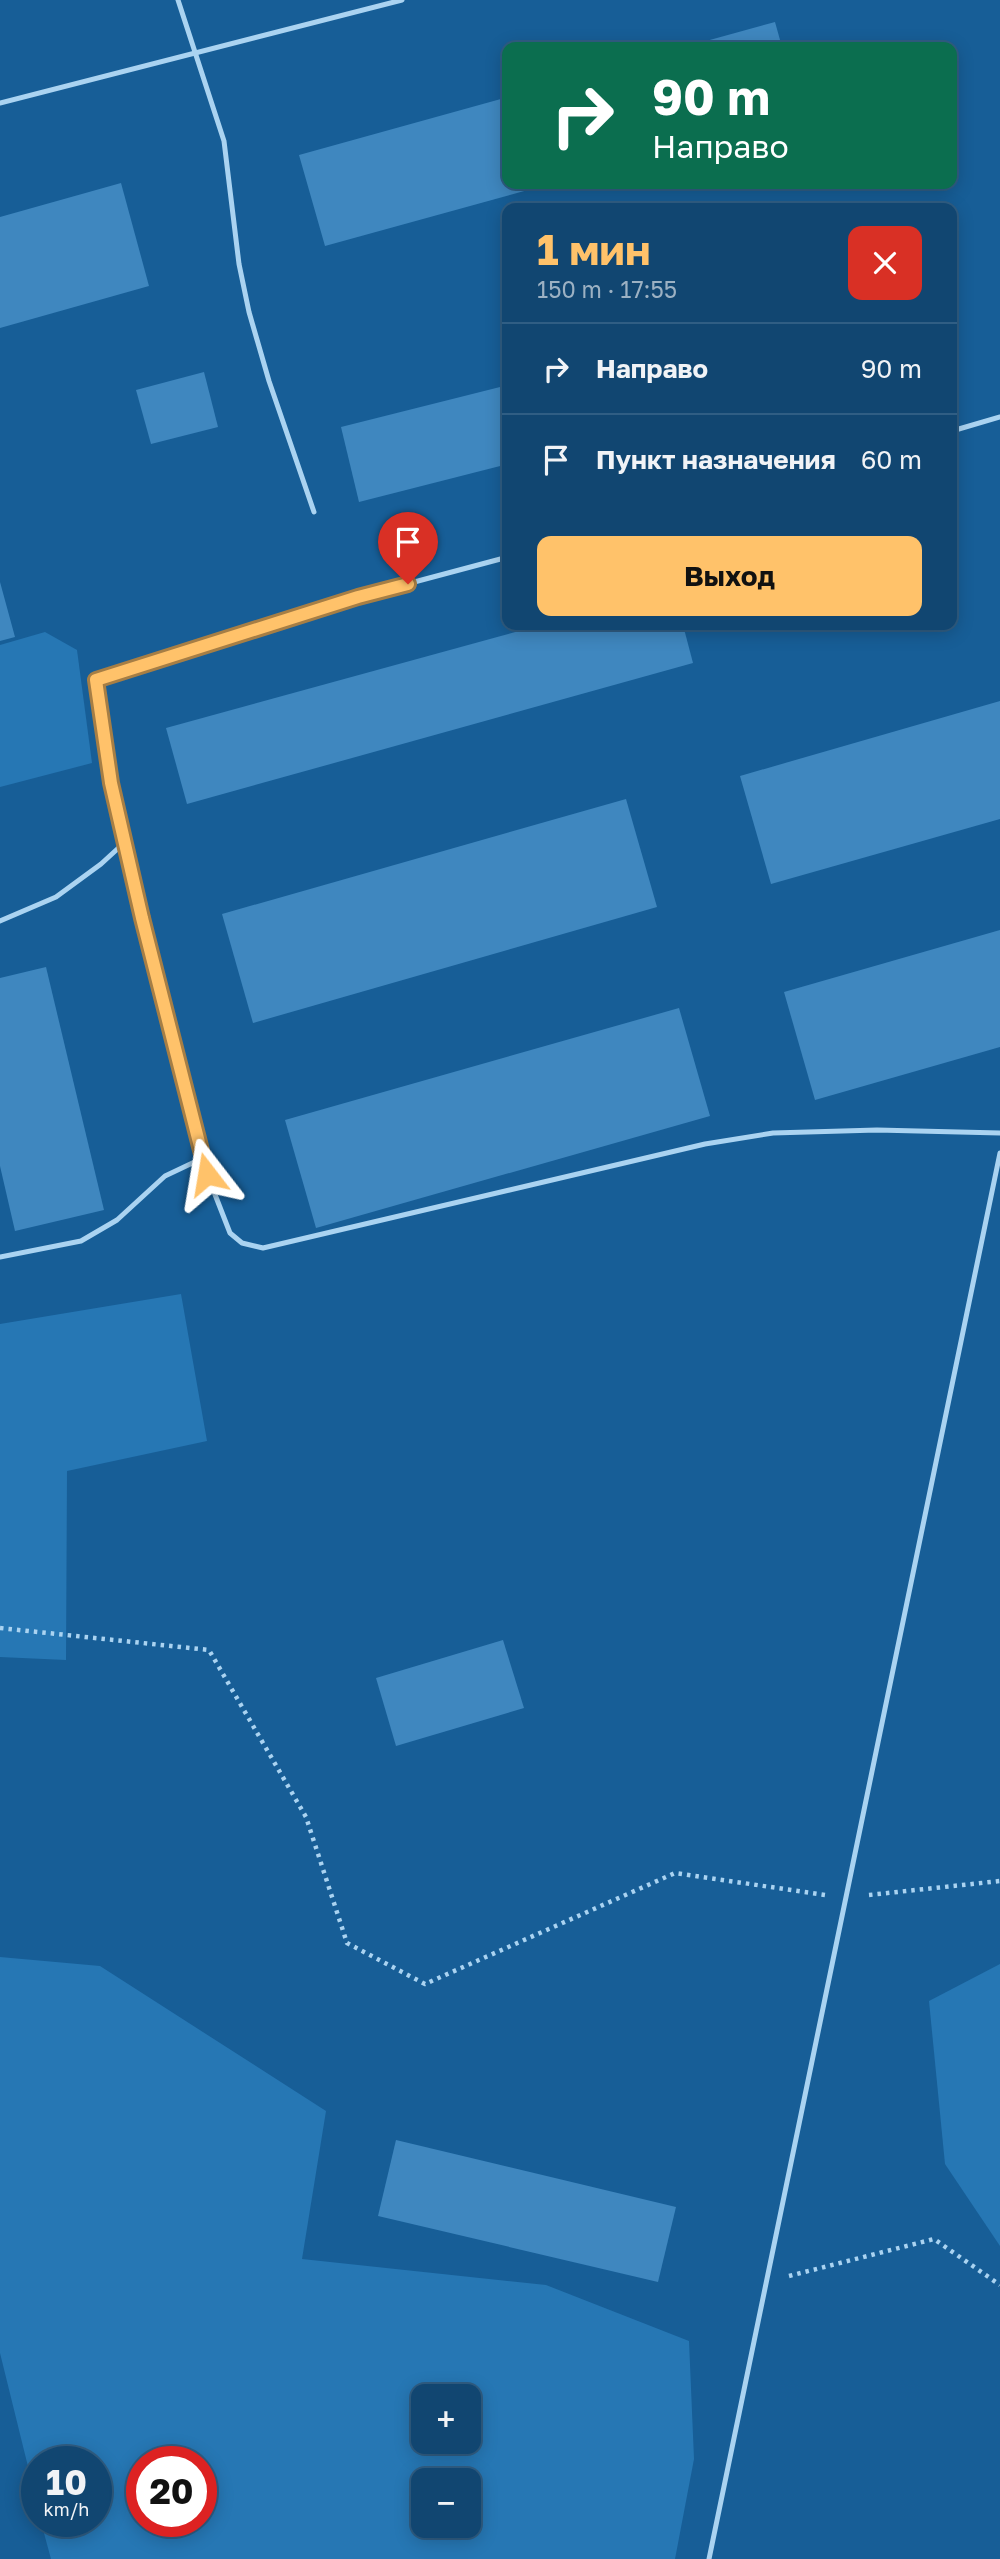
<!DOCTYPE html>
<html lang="ru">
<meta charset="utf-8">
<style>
:root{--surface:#114671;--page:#1a4d76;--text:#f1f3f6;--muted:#9cb1c3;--line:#305e84;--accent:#ffc26a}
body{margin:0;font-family:"Golos Text",sans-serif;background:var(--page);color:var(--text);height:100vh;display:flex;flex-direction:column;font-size:26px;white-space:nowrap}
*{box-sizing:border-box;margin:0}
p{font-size:23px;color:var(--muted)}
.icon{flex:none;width:38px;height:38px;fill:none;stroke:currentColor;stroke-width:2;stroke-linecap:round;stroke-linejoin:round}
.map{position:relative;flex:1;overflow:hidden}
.panel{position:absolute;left:502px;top:203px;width:455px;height:427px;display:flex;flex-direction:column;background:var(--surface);border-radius:14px;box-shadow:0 4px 18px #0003,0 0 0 2px var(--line)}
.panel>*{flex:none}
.banner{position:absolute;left:502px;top:42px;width:455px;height:147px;border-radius:14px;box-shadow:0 4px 18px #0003,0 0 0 2px var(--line);background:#0b6e4f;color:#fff;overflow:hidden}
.buttons{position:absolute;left:411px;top:2384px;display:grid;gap:14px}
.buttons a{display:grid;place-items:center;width:70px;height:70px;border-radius:14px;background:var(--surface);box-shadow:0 4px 18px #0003,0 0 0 2px var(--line);font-size:35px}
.speed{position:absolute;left:21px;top:2446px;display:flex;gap:14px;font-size:35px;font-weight:700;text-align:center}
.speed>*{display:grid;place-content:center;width:91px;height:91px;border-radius:50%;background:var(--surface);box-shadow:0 4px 18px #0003,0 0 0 2px var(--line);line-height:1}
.speed small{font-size:18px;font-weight:400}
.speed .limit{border:10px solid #d22;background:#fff;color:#111}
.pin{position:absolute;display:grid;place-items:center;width:60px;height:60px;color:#fff;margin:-72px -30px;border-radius:50% 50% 50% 0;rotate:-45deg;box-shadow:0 0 7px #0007}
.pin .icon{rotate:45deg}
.me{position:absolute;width:77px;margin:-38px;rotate:346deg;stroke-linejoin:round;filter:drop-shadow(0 0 5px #0008)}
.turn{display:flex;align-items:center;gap:24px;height:147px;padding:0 35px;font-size:32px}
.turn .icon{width:91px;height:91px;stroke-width:2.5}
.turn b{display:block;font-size:49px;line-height:60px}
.round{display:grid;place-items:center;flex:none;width:74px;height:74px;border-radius:14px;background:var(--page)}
.headline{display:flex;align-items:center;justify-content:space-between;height:119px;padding:0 35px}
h1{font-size:42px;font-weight:700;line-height:52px;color:var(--accent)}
.button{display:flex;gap:14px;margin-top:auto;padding:14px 35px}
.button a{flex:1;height:80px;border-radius:14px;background:var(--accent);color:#111;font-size:28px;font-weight:700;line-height:80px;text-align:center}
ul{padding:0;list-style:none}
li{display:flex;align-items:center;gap:21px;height:91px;padding:0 35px;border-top:2px solid var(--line)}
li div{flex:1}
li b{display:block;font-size:26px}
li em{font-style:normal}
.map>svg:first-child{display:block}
.green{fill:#2677b4;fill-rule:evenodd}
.building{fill:#3f87bf}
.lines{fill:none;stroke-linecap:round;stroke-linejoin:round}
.path{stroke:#aad3f1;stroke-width:4.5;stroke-dasharray:3.5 5;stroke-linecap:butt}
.service{stroke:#aad3f1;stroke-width:5}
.route-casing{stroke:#a67e45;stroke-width:18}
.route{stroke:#ffc26a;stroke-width:12}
</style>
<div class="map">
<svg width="1000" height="2559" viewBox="0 0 1000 2559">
<rect width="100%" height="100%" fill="#175e97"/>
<g class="green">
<path d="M 45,632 L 77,650 L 92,763 L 0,787 L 0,645 Z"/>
<path d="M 181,1294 L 207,1441 L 67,1471 L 66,1660 L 0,1657 L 0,1324 Z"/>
<path d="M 0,1957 L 100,1966 L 326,2111 L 302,2259 L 546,2285 L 689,2341 L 694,2459 L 675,2559 L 51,2559 L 41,2522 L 96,2522 L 96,2462 L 37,2462 L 37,2503 L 0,2353 ZM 424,2396 L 469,2396 L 469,2441 L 424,2441 ZM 142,2462 L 201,2462 L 201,2522 L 142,2522 ZM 424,2480 L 469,2480 L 469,2525 L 424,2525 Z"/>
<path d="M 1000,1964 L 1000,2246 L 945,2164 L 929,2001 Z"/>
</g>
<g class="building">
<path d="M 775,22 L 782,47 L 688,47 L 688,46 Z"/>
<path d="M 508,97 L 508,184 L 546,185 L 325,246 L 299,155 Z"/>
<path d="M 121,183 L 149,286 L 0,328 L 0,217 Z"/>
<path d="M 204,372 L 218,427 L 151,444 L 136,390 Z"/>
<path d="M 508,385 L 508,464 L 359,502 L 341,427 Z"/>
<path d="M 0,582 L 15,637 L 0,641 Z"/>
<path d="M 541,625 L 683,625 L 693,663 L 187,804 L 166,728 Z"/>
<path d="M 1000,701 L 1000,819 L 771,884 L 740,776 Z"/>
<path d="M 626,799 L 657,907 L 253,1023 L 222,914 Z"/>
<path d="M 1000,930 L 1000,1047 L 815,1100 L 784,992 Z"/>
<path d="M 46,967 L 104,1210 L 15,1231 L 0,1166 L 0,978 Z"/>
<path d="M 679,1008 L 710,1116 L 316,1228 L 285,1120 Z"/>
<path d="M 503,1640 L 524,1708 L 396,1746 L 376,1678 Z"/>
<path d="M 396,2140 L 676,2207 L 658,2282 L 378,2216 Z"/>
</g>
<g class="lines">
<g class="path">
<path d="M 0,1628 L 209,1650 L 306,1817 L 347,1943 L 425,1984 L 675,1873 L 825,1895"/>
<path d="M 869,1895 L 1000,1881"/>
<path d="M 789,2276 L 934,2239 L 1000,2285"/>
</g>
<g class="service">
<path d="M 178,0 L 224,141 L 239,264 L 249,312 L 269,381 L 314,512"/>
<path d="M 0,103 L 402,0"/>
<path d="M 952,431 L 1000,417"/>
<path d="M 508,557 L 358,597 L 96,680 L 111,783 L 142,918 L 207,1174 L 230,1233 L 242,1243 L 263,1248 L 705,1144 L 773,1133 L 877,1130 L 1000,1133"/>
<path d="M 0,921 L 56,897 L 101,864 L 125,842"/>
<path d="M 0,1257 L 81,1241 L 117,1220 L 165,1176 L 203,1158"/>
<path d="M 709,2559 L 1000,1153"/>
</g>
</g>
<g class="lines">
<g class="route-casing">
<path id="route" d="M 207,1174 L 142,918 L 111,783 L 96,680 L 358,597 L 408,584"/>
</g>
<use href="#route" class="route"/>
</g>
</svg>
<div class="buttons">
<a>+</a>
<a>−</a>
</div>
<div class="speed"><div>10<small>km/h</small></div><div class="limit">20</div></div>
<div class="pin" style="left:408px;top:584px;background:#d93025"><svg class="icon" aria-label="arrive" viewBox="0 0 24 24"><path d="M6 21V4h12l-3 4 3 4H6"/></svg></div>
<svg class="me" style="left:207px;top:1174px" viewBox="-20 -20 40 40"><path d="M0-17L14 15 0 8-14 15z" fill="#ffc26a" stroke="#fff" stroke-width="4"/></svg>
<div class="banner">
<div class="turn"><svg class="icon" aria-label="right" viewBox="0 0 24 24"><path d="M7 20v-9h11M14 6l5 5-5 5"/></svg><div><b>90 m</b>Направо</div></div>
</div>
<section class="panel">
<div class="headline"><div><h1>1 мин</h1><p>150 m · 17:55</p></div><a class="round" style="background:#d93025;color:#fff"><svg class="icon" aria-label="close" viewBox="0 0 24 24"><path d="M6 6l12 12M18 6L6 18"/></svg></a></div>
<ul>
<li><svg class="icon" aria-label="right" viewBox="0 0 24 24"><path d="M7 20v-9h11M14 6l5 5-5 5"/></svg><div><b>Направо</b></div><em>90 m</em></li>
<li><svg class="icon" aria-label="arrive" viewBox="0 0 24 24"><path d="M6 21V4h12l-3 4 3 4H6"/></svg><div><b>Пункт назначения</b></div><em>60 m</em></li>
</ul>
<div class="button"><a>Выход</a></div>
</section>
</div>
